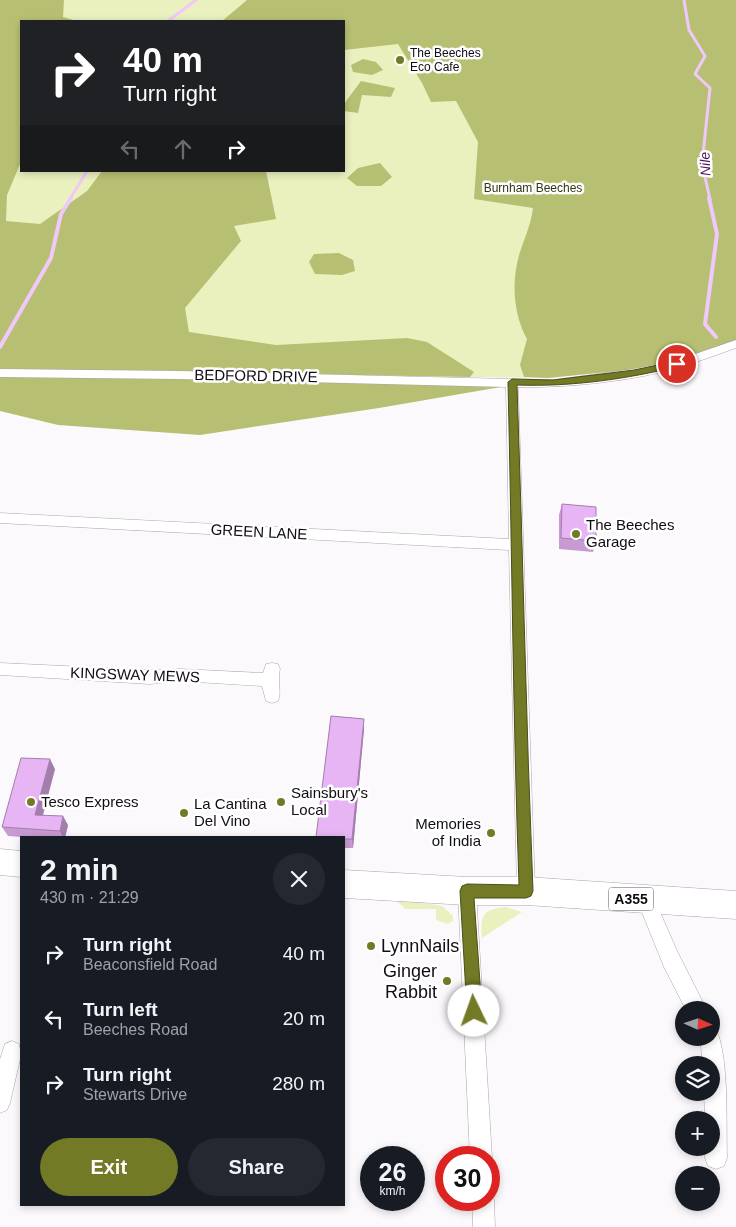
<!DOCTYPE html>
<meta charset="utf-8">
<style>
:root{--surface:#171b24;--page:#242831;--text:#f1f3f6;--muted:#9ea1a6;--accent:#727a25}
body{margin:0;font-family:Arial,sans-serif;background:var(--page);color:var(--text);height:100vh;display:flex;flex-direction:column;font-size:19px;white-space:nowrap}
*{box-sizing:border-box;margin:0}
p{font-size:16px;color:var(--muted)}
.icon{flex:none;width:28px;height:28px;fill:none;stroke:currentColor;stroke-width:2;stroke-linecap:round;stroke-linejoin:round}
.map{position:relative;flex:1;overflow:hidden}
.drawer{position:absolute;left:20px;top:836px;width:325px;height:370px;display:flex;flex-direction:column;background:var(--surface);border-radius:0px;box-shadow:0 2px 8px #0003}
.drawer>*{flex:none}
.banner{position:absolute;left:20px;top:20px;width:325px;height:152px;border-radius:0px;box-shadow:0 2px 8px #0003;background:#202124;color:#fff;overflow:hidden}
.needle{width:32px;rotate:93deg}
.controls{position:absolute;left:675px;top:1001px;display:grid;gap:10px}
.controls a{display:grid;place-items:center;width:45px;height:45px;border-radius:50%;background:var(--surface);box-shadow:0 2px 8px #0003;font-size:25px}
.speed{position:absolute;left:360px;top:1146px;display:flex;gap:10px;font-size:25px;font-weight:700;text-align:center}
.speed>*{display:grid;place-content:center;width:65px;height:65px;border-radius:50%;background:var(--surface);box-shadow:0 2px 8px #0003;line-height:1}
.speed small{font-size:12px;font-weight:400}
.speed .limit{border:8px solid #d22;background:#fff;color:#111}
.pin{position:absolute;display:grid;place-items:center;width:42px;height:42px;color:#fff;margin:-21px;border:2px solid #fff;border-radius:50%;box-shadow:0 1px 5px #0007}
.me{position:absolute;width:55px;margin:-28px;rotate:357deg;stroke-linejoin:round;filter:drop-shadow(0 0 4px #0008)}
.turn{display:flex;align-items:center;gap:18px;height:105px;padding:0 20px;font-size:22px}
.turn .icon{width:65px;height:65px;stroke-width:2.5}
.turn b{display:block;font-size:35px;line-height:42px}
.lanes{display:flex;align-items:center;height:48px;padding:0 20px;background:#0003;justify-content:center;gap:25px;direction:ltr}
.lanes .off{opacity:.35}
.round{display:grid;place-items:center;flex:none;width:52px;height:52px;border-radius:26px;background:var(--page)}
.headline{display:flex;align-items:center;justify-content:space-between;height:85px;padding:0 20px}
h1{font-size:30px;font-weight:700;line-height:38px}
.primary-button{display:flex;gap:10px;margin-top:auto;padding:10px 20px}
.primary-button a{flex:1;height:58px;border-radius:30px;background:var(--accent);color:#fff;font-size:20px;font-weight:700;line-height:58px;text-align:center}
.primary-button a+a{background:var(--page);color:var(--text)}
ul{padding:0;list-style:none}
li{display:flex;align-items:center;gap:15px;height:65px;padding:0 20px}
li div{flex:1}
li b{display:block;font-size:19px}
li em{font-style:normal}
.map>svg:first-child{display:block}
.green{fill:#eaf1bf;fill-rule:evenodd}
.forest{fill:#b7c072}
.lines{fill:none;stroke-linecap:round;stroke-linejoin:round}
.stream-far1{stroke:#f1c8fb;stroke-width:3}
.stream{stroke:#f1c8fb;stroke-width:4}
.minor-casing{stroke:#afa0b2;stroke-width:1}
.primary-casing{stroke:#afa0b2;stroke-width:1}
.minor{fill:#fff;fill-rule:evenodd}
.primary{fill:#fff;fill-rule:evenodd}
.wall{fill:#c79bd2}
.shaded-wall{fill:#a27eab}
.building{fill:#e7b4f4;stroke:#a27eab}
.route{fill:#727a25;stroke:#4a4f18}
.poi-dot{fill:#727a25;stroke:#fff;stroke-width:2}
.labels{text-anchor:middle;stroke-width:5;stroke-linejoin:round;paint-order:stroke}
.far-poi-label{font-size:12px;fill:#110c13;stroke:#fff;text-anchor:start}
.far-park-label{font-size:12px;fill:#323614;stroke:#fff}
.far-water-label{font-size:14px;font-style:italic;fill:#4e105b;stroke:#fff}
.shield{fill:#fff;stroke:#58555a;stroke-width:1}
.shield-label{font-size:14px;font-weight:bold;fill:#110c13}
.street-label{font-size:15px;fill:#110c13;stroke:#fff}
.poi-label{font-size:15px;fill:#110c13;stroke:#fff;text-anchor:start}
.near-poi-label{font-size:18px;fill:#110c13;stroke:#fff;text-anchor:start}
</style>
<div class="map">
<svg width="736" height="1227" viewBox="0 0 736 1227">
<rect width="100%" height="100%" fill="#fcf9fd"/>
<g class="green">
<path d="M 0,0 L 736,0 L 627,370 L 548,378 L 0,369 ZM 21,21 L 344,21 L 344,171 L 21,171 Z"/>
<path d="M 398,899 L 442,906 L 453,916 L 453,921 L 448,924 L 436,920 L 436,909 L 405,909 L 398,902 Z"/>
<path d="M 506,907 L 522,912 L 482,938 C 480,915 483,909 506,907 Z"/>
</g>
<g class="forest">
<path d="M 0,0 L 64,0 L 63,17 L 77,21 L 21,21 L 21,162 L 7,195 L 6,221 L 40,224 L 87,191 L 102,171 L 266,171 L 276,219 L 234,226 L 241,241 L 185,308 L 189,332 L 276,345 L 407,338 L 427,342 L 474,372 L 470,377 L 0,369 Z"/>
<path d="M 247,0 L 736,0 L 736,341 L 668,363 L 627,370 L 548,378 L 524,377 L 520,365 L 527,339 C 513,314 511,280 520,252 C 525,237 531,224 533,208 L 474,199 L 478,142 L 456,101 L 431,102 L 422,83 L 398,44 L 344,50 L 344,21 L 222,21 Z"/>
<path d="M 363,59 L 376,62 L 383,70 L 372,75 L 353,72 L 351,65 Z"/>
<path d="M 361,81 L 395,88 L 391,97 L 362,95 L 358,113 L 344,111 L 344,104 Z"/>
<path d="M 380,163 L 392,177 L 381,186 L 357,186 L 347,178 L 358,168 Z"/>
<path d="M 339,253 L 353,260 L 355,271 L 342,275 L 315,274 L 309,262 L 314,254 Z"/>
<path d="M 0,375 L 497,384 L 501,387 L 379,408 L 200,435 L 58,425 L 0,411 Z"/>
</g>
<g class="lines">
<g class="stream-far1">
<path d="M 684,0 L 689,30 L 705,56 L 695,74 L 710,88 L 702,164 L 710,199"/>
<path d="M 168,21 L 196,0"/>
<path d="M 70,199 L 87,171"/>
</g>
<g class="stream">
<path d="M 709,198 L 717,234 L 705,324 L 716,337"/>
<path d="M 0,347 L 51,258 L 61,214 L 71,198"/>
</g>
<g class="minor-casing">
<g id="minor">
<path d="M 736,340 L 736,348 C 718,354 700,361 682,367 C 633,381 569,388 518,387 L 535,891 L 532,897 L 526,900 L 520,897 L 517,891 L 509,550 L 0,523 L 0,513 L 509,539 L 506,387 L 179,379 L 0,377 L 0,369 L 179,371 L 553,380 L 634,369 L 675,361 Z"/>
<path d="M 0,663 L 150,670 L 180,669 L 263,673 L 266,664 L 272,663 L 278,664 L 280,669 C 277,680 282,693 278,701 L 272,703 L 266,701 L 262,686 L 180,681 L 150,684 L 0,675 Z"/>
<path d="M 467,882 L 473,885 L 476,891 L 492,1158 L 489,1165 L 489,1158 L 470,1158 L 458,891 L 461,885 Z"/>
<path d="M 646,891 L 652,894 L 678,953 L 707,1010 L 686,1010 L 664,967 L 637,900 L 640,894 Z"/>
<path d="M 711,1029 L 717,1031 C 729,1061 726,1124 727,1158 L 724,1166 L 716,1169 L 708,1166 L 705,1158 L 705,1148 L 711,1148 L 711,1120 L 705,1120 L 704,1092 L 711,1092 L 711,1065 L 703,1065 L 700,1038 L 711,1038 Z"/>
<path d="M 12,1041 L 19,1044 L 21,1055 L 10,1103 L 7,1110 L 0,1113 L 0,1059 L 5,1044 Z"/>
<path d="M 489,1191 L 494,1200 L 495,1227 L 473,1227 L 472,1200 L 489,1200 Z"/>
</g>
</g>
<g class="primary-casing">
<g id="primary">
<path d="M 0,849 L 21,851 L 21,877 L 0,875 Z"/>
<path d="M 344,870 L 467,877 L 526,877 L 736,891 L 736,919 L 526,905 L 467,905 L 344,898 Z"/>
</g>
</g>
<use href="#minor" class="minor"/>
<use href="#primary" class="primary"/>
</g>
<g class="wall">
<path d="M 562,504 L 596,541 L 593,552 L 559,549 L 559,515 Z"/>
<path d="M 331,716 L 364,719 L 364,729 L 353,848 L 344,848 L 344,838 L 317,838 Z"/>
<path d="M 55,769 L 43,816 L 68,825 L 65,838 L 34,838 L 8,836 L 2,827 Z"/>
</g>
<g class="shaded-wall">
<path d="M 364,719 L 364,729 L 353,848 L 352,839 Z"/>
<path d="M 50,759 L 55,769 L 40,824 L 35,815 Z"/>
<path d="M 63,816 L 68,825 L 65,838 L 63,838 L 60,831 Z"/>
</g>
<g class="building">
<path d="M 562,504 L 596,507 L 596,541 L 561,538 Z"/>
<path d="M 331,716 L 364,719 L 352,839 L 344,839 L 344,838 L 316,837 Z"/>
<path d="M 21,758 L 50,759 L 35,815 L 63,816 L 60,831 L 2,827 Z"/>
</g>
<path class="route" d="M 677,361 L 680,362 L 680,366 C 627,379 571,387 517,385 C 523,554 526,723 533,891 L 531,896 L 526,898 L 474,898 L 482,1011 L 479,1016 L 474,1018 L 469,1016 L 467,1011 L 460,891 L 462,886 L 467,884 L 519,885 C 513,717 512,549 508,382 L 512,379 L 553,380 L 634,370 Z"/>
<g class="poi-dot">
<circle cx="400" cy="60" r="5"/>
<circle cx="576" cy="534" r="5"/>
<circle cx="31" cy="802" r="5"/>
<circle cx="281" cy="802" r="5"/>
<circle cx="184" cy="813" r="5"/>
<circle cx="491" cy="833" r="5"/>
<circle cx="371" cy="946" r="5"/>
<circle cx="447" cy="981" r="5"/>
</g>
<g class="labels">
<g class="far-poi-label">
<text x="410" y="57">The Beeches<tspan x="410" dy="14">Eco Cafe</tspan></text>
</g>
<g class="far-park-label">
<text x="533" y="192">Burnham Beeches</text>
</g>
<g class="far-water-label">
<text transform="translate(705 164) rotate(-93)" y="5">Nile</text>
</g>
<rect class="shield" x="608.5" y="887.5" width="45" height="23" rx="4"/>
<g class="shield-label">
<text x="631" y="904">A355</text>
</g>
<g class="street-label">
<text transform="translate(256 376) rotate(1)" y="5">BEDFORD DRIVE</text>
<text transform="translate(259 532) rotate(3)" y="5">GREEN LANE</text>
<text transform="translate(135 675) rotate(2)" y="5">KINGSWAY MEWS</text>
</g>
<g class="poi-label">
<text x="586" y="530">The Beeches<tspan x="586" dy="17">Garage</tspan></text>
<text x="291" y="798">Sainsbury's<tspan x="291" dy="17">Local</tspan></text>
<text x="41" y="807">Tesco Express</text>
<text x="194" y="809">La Cantina<tspan x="194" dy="17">Del Vino</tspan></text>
<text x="481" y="829" text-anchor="end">Memories<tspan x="481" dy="17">of India</tspan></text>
</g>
<g class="near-poi-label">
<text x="381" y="952">LynnNails</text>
<text x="437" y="977" text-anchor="end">Ginger<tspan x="437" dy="21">Rabbit</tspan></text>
</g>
</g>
</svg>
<div class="controls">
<a><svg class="needle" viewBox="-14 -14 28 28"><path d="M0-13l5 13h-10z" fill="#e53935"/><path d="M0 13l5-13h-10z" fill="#9ea1a6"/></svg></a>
<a><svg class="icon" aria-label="layers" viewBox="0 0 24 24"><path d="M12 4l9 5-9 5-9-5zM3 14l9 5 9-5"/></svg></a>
<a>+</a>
<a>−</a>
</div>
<div class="speed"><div>26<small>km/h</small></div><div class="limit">30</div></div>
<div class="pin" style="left:677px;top:364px;background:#d93025"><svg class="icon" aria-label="arrive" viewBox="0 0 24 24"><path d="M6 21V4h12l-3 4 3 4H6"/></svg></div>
<svg class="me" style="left:474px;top:1011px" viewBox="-20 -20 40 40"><circle r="19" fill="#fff"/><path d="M0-13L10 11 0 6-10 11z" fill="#727a25"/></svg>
<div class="banner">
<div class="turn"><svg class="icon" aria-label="right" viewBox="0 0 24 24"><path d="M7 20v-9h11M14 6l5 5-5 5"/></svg><div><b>40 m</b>Turn right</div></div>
<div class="lanes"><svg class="icon off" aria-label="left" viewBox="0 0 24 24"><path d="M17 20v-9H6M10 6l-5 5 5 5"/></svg><svg class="icon off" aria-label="ahead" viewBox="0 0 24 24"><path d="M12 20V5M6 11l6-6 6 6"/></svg><svg class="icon" aria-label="right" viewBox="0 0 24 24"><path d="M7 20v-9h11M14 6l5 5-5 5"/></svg></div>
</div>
<section class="drawer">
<div class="headline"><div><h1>2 min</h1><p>430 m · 21:29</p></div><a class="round"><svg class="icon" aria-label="close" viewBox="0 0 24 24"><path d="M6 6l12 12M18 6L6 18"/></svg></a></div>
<ul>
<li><svg class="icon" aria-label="right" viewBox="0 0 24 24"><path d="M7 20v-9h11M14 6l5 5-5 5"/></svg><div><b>Turn right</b><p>Beaconsfield Road</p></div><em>40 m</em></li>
<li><svg class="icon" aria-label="left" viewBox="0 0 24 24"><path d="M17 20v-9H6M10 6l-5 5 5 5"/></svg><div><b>Turn left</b><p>Beeches Road</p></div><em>20 m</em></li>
<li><svg class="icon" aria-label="right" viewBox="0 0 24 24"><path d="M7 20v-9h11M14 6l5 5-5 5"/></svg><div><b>Turn right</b><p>Stewarts Drive</p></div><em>280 m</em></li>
</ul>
<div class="primary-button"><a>Exit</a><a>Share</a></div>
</section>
</div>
